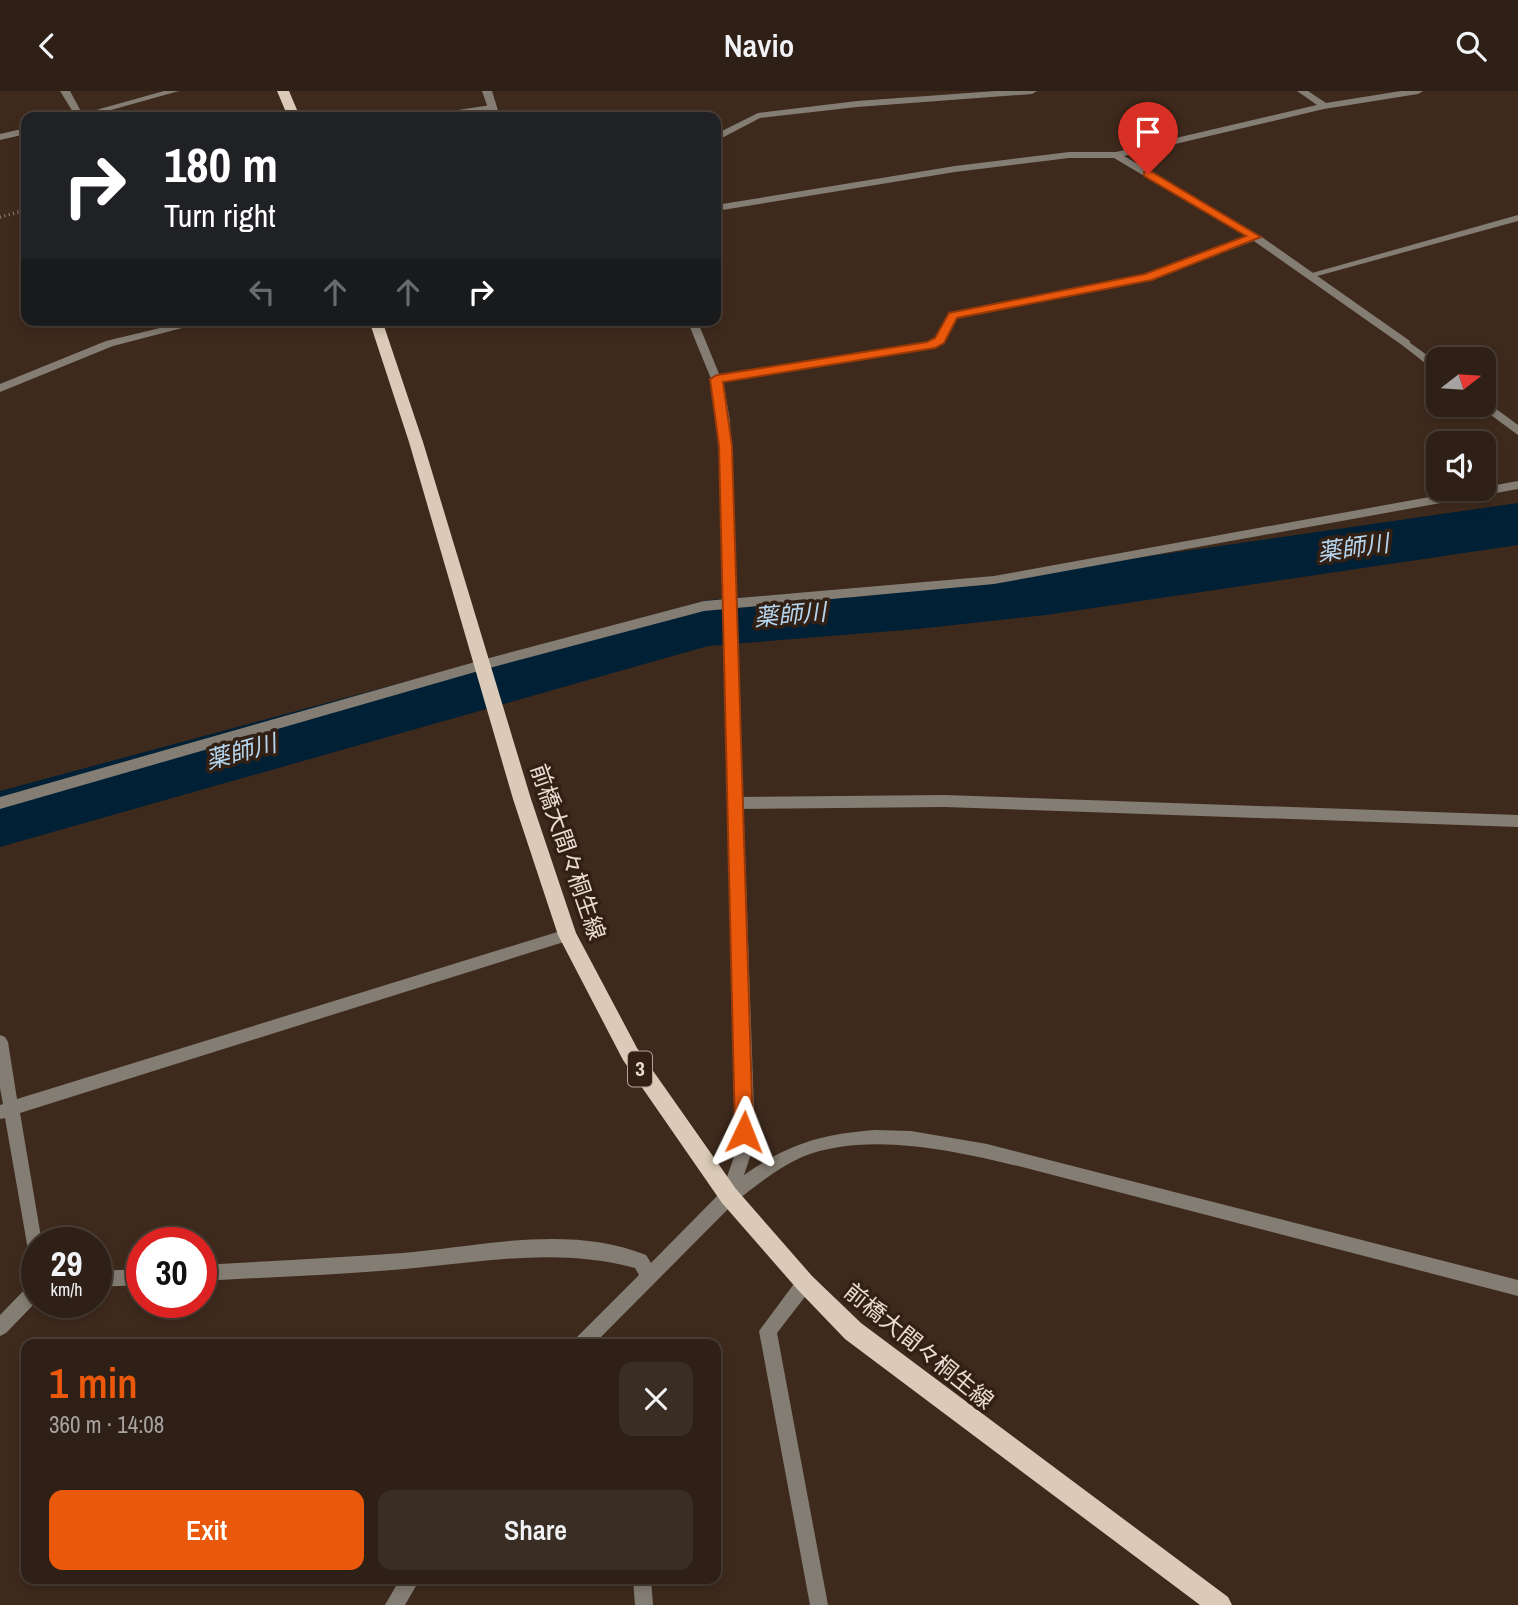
<!DOCTYPE html>
<meta charset="utf-8">
<style>
:root{--surface:#2e2016;--page:#3a2d23;--text:#f1f3f6;--muted:#a7a3a1;--line:#493e35;--accent:#ea580c}
body{margin:0;font-family:"Archivo Narrow","Noto Sans JP",sans-serif;background:var(--page);color:var(--text);height:100vh;display:flex;flex-direction:column;font-size:26px;white-space:nowrap}
*{box-sizing:border-box;margin:0}
p{font-size:23px;color:var(--muted)}
.icon{flex:none;width:38px;height:38px;fill:none;stroke:currentColor;stroke-width:2;stroke-linecap:round;stroke-linejoin:round}
.map{position:relative;flex:1;overflow:hidden}
.sheet{position:absolute;left:21px;top:1248px;width:700px;height:245px;display:flex;flex-direction:column;background:var(--surface);border-radius:14px;box-shadow:0 4px 10px #0003,0 0 0 2px var(--line)}
.sheet>*{flex:none}
.hud{position:absolute;left:21px;top:21px;width:700px;height:214px;border-radius:14px;box-shadow:0 4px 10px #0003,0 0 0 2px var(--line);background:#202124;color:#fff;overflow:hidden}
.needle{width:46px;rotate:73deg}
.fabs{position:absolute;left:1426px;top:256px;display:grid;gap:14px}
.fabs a{display:grid;place-items:center;width:70px;height:70px;border-radius:14px;background:var(--surface);box-shadow:0 4px 10px #0003,0 0 0 2px var(--line);font-size:35px}
.speed{position:absolute;left:21px;top:1136px;display:flex;gap:14px;font-size:35px;font-weight:700;text-align:center}
.speed>*{display:grid;place-content:center;width:91px;height:91px;border-radius:50%;background:var(--surface);box-shadow:0 4px 10px #0003,0 0 0 2px var(--line);line-height:1}
.speed small{font-size:18px;font-weight:400}
.speed .limit{border:10px solid #d22;background:#fff;color:#111}
.pin{position:absolute;display:grid;place-items:center;width:60px;height:60px;color:#fff;margin:-72px -30px;border-radius:50% 50% 50% 0;rotate:-45deg;box-shadow:0 0 7px #0007}
.pin .icon{rotate:45deg}
.me{position:absolute;width:77px;margin:-38px;rotate:2deg;stroke-linejoin:round;filter:drop-shadow(0 0 5px #0008)}
.turn{display:flex;align-items:center;gap:24px;height:147px;padding:0 28px;font-size:32px}
.turn .icon{width:91px;height:91px;stroke-width:2.5}
.turn b{display:block;font-size:49px;line-height:60px}
.lanes{display:flex;align-items:center;height:66px;padding:0 28px;background:#0003;justify-content:center;gap:35px;direction:ltr}
.lanes .off{opacity:.35}
.round{display:grid;place-items:center;flex:none;width:74px;height:74px;border-radius:14px;background:var(--page)}
.headline{display:flex;align-items:center;justify-content:space-between;height:119px;padding:0 28px}
h1{font-size:42px;font-weight:600;line-height:52px;color:var(--accent)}
.button{display:flex;gap:14px;margin-top:auto;padding:14px 28px}
.button a{flex:1;height:80px;border-radius:14px;background:var(--accent);color:#fff;font-size:28px;font-weight:600;line-height:80px;text-align:center}
.button a+a{background:var(--page);color:var(--text)}
header{display:flex;justify-content:space-between;align-items:center;height:91px;padding:0 28px;background:var(--surface);font-size:32px;font-weight:600}
.map>svg:first-child{display:block}
.lines{fill:none;stroke-linecap:round;stroke-linejoin:round}
.river{fill:#002036;fill-rule:evenodd}
.path{stroke:#8f7f74;stroke-width:3.5;stroke-dasharray:1 3.5;stroke-linecap:butt}
.service{fill:#847d73;fill-rule:evenodd}
.minor{fill:#847d73;fill-rule:evenodd}
.primary{fill:#dacab7;fill-rule:evenodd}
.route{fill:#ea580c;stroke:#983908;stroke-width:2}
.labels{text-anchor:middle;stroke-width:7;stroke-linejoin:round;paint-order:stroke}
.shield{fill:#332014;stroke:#b2a399;stroke-width:2}
.shield-label{font-size:21px;font-weight:bold;fill:#e8dbd2}
.street-label{font-size:23px;fill:#e8dbd2;stroke:#332014}
.water-label{font-size:24px;font-style:italic;fill:#b5d6f0;stroke:#332014}
</style>
<header><svg class="icon" aria-label="back" viewBox="0 0 24 24"><path d="M15 5l-7 7 7 7"/></svg>Navio<svg class="icon" aria-label="search" viewBox="0 0 24 24"><circle cx="10" cy="10" r="6"/><path d="M15 15l6 6"/></svg></header>
<div class="map">
<svg width="1518" height="1514" viewBox="0 0 1518 1514">
<rect width="100%" height="100%" fill="#3e2a1d"/>
<g class="lines">
<path class="river" d="M 1518,412 L 1518,454 L 1046,524 L 917,538 L 708,555 L 0,756 L 0,700 L 708,509 L 917,494 L 1046,480 Z"/>
<path class="path" d="M 0,126 L 26,119"/>
<g class="service">
<path d="M 60,0 L 70,0 L 84,26 L 76,26 Z"/>
<path d="M 996,0 L 1037,0 L 1032,3 L 857,16 L 760,27 L 716,50 L 716,43 L 758,22 L 857,10 Z"/>
<path d="M 491,14 L 496,17 L 494,19 L 448,26 L 427,26 L 432,23 Z"/>
<path d="M 1518,124 L 1518,130 L 1310,187 L 1305,184 Z"/>
<path d="M 1255,143 L 1259,144 L 1259,148 L 1152,188 L 957,227 L 944,251 L 935,256 L 717,292 L 712,288 L 717,284 L 928,251 L 936,247 L 949,222 L 1146,183 Z"/>
<path d="M 1406,249 L 1438,272 L 1438,280 L 1434,279 L 1402,254 L 1401,252 Z"/>
<path d="M 1484,309 L 1518,334 L 1518,344 L 1480,316 L 1479,313 L 1484,313 Z"/>
<path d="M 1518,390 L 1518,398 L 994,493 L 704,520 L 482,579 L 0,718 L 0,706 L 482,569 L 704,510 L 994,485 Z"/>
<path d="M 944,704 L 1518,724 L 1518,736 L 944,716 L 735,718 L 730,716 L 728,712 L 730,708 L 735,706 Z"/>
<path d="M 875,1039 L 911,1040 L 987,1053 L 1518,1189 L 1518,1205 L 1026,1077 C 959,1061 869,1039 802,1066 C 777,1077 756,1095 735,1111 L 729,1113 L 723,1111 L 721,1105 L 723,1099 C 777,1059 807,1044 875,1039 Z"/>
<path d="M 805,1184 L 811,1186 L 813,1192 L 811,1198 L 777,1242 L 828,1514 L 810,1514 L 759,1240 L 799,1186 Z"/>
</g>
<g class="minor">
<path d="M 164,0 L 179,0 L 86,26 L 71,26 Z"/>
<path d="M 482,0 L 492,0 L 500,26 L 491,26 Z"/>
<path d="M 1297,0 L 1308,0 L 1326,12 L 1401,0 L 1423,0 L 1418,3 L 1324,18 L 1124,65 L 1259,144 L 1410,250 L 1410,254 L 1402,254 L 1251,148 L 1114,67 L 1069,67 L 955,81 L 716,120 L 716,114 L 955,75 L 1069,61 L 1116,61 L 1317,14 Z"/>
<path d="M 26,37 L 26,43 L 0,49 L 0,43 Z"/>
<path d="M 193,229 L 213,229 L 113,255 L 0,301 L 0,293 L 106,250 Z"/>
<path d="M 687,229 L 697,229 L 724,295 L 730,330 L 754,1020 L 751,1063 L 735,1111 L 594,1253 L 573,1253 L 576,1247 L 639,1184 L 635,1177 C 558,1156 482,1171 405,1178 C 337,1184 269,1186 201,1190 L 201,1174 C 269,1170 336,1167 403,1162 C 482,1155 570,1133 646,1164 L 651,1172 L 722,1100 L 735,1063 L 738,1020 L 718,330 L 714,295 Z"/>
<path d="M 567,838 L 572,840 L 574,844 L 572,848 L 567,850 L 20,1022 L 42,1152 L 37,1152 L 37,1178 L 31,1176 L 5,1027 L 0,1028 L 0,1014 L 3,1013 L 0,997 L 0,944 L 5,946 L 8,951 L 17,1008 Z"/>
<path d="M 142,1178 L 142,1194 L 96,1196 L 96,1180 Z"/>
<path d="M 37,1190 L 37,1210 L 6,1242 L 0,1245 L 0,1224 L 31,1192 Z"/>
<path d="M 400,1488 L 420,1488 L 405,1514 L 385,1514 Z"/>
<path d="M 633,1488 L 651,1488 L 653,1514 L 635,1514 Z"/>
</g>
<g class="primary">
<path d="M 277,0 L 289,0 L 300,26 L 288,26 Z"/>
<path d="M 369,229 L 382,229 L 423,351 L 531,708 L 576,842 L 637,957 L 736,1098 L 812,1185 L 861,1232 L 1228,1506 L 1232,1514 L 1200,1514 L 845,1248 L 798,1199 L 722,1112 L 623,969 L 558,844 L 513,708 L 409,351 Z"/>
</g>
</g>
<path class="route" d="M 1144,81 L 1152,81 L 1261,146 L 1152,189 L 957,227 L 944,252 L 935,257 L 723,291 L 732,355 L 753,1041 L 751,1047 L 744,1050 L 738,1047 L 735,1041 L 719,355 L 710,288 L 717,284 L 927,251 L 935,247 L 949,222 L 1145,183 L 1246,145 L 1144,85 Z"/>
<g class="labels">
<rect class="shield" x="628" y="960.5" width="24" height="35" rx="5"/>
<g class="shield-label">
<text x="640" y="985">3</text>
</g>
<g class="street-label">
<text transform="translate(568 761) rotate(71)" y="8">前橋大間々桐生線</text>
<text transform="translate(919 1255) rotate(39)" y="8">前橋大間々桐生線</text>
</g>
<g class="water-label">
<text transform="translate(1353 457) rotate(-8)" y="8">薬師川</text>
<text transform="translate(790 524) rotate(-5)" y="8">薬師川</text>
<text transform="translate(241 661) rotate(-15)" y="8">薬師川</text>
</g>
</g>
</svg>
<div class="fabs">
<a><svg class="needle" viewBox="-14 -14 28 28"><path d="M0-13l5 13h-10z" fill="#e53935"/><path d="M0 13l5-13h-10z" fill="#a7a3a1"/></svg></a>
<a><svg class="icon" aria-label="sound" viewBox="0 0 24 24"><path d="M4 9h4l5-4v14l-5-4H4zM17 9q2 3 0 6"/></svg></a>
</div>
<div class="speed"><div>29<small>km/h</small></div><div class="limit">30</div></div>
<div class="pin" style="left:1148px;top:83px;background:#d93025"><svg class="icon" aria-label="arrive" viewBox="0 0 24 24"><path d="M6 21V4h12l-3 4 3 4H6"/></svg></div>
<svg class="me" style="left:744px;top:1041px" viewBox="-20 -20 40 40"><path d="M0-17L14 15 0 8-14 15z" fill="#ea580c" stroke="#fff" stroke-width="4"/></svg>
<div class="hud">
<div class="turn"><svg class="icon" aria-label="right" viewBox="0 0 24 24"><path d="M7 20v-9h11M14 6l5 5-5 5"/></svg><div><b>180 m</b>Turn right</div></div>
<div class="lanes"><svg class="icon off" aria-label="left" viewBox="0 0 24 24"><path d="M17 20v-9H6M10 6l-5 5 5 5"/></svg><svg class="icon off" aria-label="ahead" viewBox="0 0 24 24"><path d="M12 20V5M6 11l6-6 6 6"/></svg><svg class="icon off" aria-label="ahead" viewBox="0 0 24 24"><path d="M12 20V5M6 11l6-6 6 6"/></svg><svg class="icon" aria-label="right" viewBox="0 0 24 24"><path d="M7 20v-9h11M14 6l5 5-5 5"/></svg></div>
</div>
<section class="sheet">
<div class="headline"><div><h1>1 min</h1><p>360 m · 14:08</p></div><a class="round"><svg class="icon" aria-label="close" viewBox="0 0 24 24"><path d="M6 6l12 12M18 6L6 18"/></svg></a></div>
<div class="button"><a>Exit</a><a>Share</a></div>
</section>
</div>
